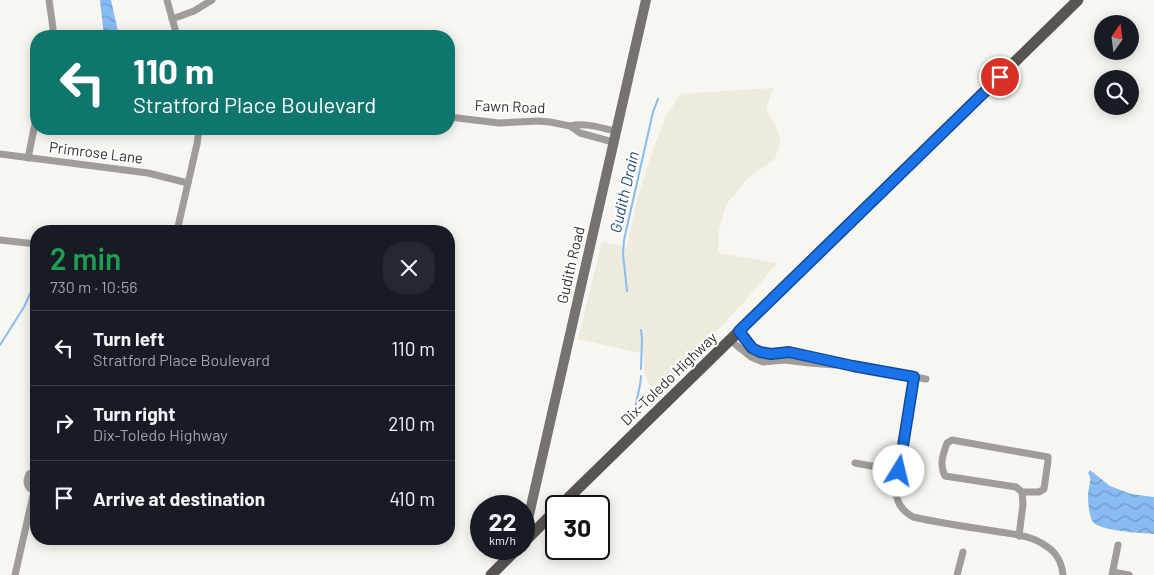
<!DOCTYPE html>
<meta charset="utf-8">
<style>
:root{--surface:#171b24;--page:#242831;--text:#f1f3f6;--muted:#9ea1a6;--line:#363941}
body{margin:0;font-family:Barlow,sans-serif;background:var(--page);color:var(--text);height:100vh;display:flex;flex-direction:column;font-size:19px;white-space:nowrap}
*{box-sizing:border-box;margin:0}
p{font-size:16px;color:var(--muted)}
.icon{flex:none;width:28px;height:28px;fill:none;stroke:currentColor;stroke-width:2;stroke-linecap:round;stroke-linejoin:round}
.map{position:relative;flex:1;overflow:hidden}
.panel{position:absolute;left:30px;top:225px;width:425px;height:320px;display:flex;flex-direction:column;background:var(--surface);border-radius:20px;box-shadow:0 2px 12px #0003}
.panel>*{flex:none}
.top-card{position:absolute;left:30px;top:30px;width:425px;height:105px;border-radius:20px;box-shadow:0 2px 12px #0003;background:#0f766e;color:#fff;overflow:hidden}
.needle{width:32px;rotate:14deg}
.buttons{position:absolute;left:1094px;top:15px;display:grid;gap:10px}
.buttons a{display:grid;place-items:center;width:45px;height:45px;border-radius:50%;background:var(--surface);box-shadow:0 2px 12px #0003;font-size:25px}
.speed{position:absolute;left:470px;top:495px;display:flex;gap:10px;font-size:25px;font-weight:700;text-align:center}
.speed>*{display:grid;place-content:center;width:65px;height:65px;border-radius:50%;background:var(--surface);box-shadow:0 2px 12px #0003;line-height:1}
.speed small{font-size:12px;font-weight:400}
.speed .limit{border:2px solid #111;border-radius:8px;background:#fff;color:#111}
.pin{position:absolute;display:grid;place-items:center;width:42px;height:42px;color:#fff;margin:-21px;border:2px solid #fff;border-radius:50%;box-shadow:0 1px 5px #0007}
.me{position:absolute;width:55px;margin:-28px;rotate:9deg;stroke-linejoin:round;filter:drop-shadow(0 0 4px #0008)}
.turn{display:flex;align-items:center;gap:18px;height:105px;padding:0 20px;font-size:22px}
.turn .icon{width:65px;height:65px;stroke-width:2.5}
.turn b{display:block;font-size:35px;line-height:42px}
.round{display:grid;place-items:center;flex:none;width:52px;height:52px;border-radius:20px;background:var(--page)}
.headline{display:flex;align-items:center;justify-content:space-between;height:85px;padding:0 20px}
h1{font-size:30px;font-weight:600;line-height:38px;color:#1e9e55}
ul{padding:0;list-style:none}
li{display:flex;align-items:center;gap:15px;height:75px;padding:0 20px;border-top:1px solid var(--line)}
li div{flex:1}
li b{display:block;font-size:19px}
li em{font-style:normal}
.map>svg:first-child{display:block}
.built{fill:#eeeadc}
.water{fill:url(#water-waves)}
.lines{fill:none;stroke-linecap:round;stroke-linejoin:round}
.stream{stroke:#88bbf1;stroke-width:2}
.street{stroke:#9f9c9a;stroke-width:7}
.secondary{stroke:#75726f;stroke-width:10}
.primary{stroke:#585450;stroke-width:11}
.route-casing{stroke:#114b97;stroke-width:12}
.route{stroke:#1a73e8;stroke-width:9}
.labels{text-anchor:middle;stroke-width:4;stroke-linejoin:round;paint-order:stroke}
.street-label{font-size:15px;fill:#32312f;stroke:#fff}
.water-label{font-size:16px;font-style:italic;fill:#1d4b77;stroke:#fff}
</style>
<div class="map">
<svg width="1154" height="575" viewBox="0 0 1154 575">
<defs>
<pattern id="water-waves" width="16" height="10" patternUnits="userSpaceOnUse" patternTransform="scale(1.25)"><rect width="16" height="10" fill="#88bbf1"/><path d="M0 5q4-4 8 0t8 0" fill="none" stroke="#7099c4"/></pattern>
</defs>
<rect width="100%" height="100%" fill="#f8f6f0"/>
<path class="built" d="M 773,88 L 766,110 L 775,124 L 781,141 L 775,159 L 747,179 L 726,205 L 719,230 L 718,253 L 777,263 L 744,302 L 715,333 L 658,386 L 650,386 L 644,371 L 644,354 L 578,339 L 602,242 L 627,247 L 637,199 L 653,150 L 666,116 L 681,94 Z"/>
<g class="water">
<path d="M 100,0 L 111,0 L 119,36 L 104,36 Z"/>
<path d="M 1090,470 L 1110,486 L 1131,494 L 1154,497 L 1154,534 C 1142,533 1099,531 1093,522 C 1089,516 1088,503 1088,495 C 1088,487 1093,480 1088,473 Z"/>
</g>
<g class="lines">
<g class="stream">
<path d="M 627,291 L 623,254 L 624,240 L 653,112 L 658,99"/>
<path d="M 0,345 L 24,307 L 35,283 L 36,283"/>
<path d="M 641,369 L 642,339 L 641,330"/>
<path d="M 635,413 C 635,400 641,388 641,376"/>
</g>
<g class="street">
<path d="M 49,0 L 53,28 L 52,36"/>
<path d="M 167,0 L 177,36"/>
<path d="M 172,19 L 194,11 L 212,0"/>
<path d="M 449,117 L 499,123 L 538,121 L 550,122 L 570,126 L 580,133 L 613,142"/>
<path d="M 570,126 C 584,122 601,128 616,131"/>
<path d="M 0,154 L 148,173 L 188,183"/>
<path d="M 28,158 L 36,119"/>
<path d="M 177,231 L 197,144 L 199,129"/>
<path d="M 0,240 L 36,244"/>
<path d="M 739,331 L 752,347 L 760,353 L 771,354 L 789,352 L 853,366 L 926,379"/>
<path d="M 730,340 L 751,357 L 763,362 L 785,360 L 809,363 L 835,365"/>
<path d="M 914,377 L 896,488 C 896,502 901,510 913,517 C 940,523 967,527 994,531 C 1011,534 1031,535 1046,546 C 1056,552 1062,563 1063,575"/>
<path d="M 855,463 L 899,471"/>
<path d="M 36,471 L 29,474 L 27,480 C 27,486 30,490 36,491"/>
<path d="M 1019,536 L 1023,504 L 1022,492 L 1016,487 L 945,476 C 939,464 943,455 947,443 L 952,440 L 1048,457 L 1048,461 L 1044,489 L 1039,492 L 1022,492"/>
<path d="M 1113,572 L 1129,575"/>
<path d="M 15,575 L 34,491"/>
<path d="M 957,575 L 963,552"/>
<path d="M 1112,575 L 1118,545"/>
</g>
<path class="secondary" d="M 524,537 L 646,0"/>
<g class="primary">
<path d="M 560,506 L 1078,0"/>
<path d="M 524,542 L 556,510"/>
<path d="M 491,575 L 517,549"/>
</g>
</g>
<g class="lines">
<g class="route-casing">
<path id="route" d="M 899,471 L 914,377 L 853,366 L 789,352 L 771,354 L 760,352 L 752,348 L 739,331 L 1000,77"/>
</g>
<use href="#route" class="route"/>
</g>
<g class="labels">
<g class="street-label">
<text transform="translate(510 107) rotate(2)" y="5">Fawn Road</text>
<text transform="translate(96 153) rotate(7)" y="5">Primrose Lane</text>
<text transform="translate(571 265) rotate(-77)" y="5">Gudith Road</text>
<text transform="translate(669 379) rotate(-44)" y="5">Dix-Toledo Highway</text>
</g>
<g class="water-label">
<text transform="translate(624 192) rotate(-77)" y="6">Gudith Drain</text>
</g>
</g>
</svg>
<div class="buttons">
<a><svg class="needle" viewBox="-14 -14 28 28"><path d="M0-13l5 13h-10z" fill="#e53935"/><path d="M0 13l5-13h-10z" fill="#9ea1a6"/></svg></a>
<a><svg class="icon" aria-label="search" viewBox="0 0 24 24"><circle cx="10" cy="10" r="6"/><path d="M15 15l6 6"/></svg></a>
</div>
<div class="speed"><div>22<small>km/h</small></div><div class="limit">30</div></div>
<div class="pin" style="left:1000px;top:77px;background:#d93025"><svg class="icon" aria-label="arrive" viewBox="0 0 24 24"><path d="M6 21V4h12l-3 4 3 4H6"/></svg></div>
<svg class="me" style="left:899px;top:471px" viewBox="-20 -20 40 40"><circle r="19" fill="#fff"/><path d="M0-13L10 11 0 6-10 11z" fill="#1a73e8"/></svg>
<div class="top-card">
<div class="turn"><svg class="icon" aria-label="left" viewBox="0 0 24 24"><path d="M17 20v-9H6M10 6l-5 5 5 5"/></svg><div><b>110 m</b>Stratford Place Boulevard</div></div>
</div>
<section class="panel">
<div class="headline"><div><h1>2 min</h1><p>730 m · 10:56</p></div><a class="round"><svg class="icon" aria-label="close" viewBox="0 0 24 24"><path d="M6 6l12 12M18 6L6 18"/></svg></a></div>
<ul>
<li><svg class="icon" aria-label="left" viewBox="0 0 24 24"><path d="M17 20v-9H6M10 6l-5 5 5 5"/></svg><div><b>Turn left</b><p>Stratford Place Boulevard</p></div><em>110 m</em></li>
<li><svg class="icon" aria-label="right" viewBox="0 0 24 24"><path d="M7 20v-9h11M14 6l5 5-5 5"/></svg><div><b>Turn right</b><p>Dix-Toledo Highway</p></div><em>210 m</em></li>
<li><svg class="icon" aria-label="arrive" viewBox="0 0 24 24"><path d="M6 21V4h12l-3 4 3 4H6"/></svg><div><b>Arrive at destination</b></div><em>410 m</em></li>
</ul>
</section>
</div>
